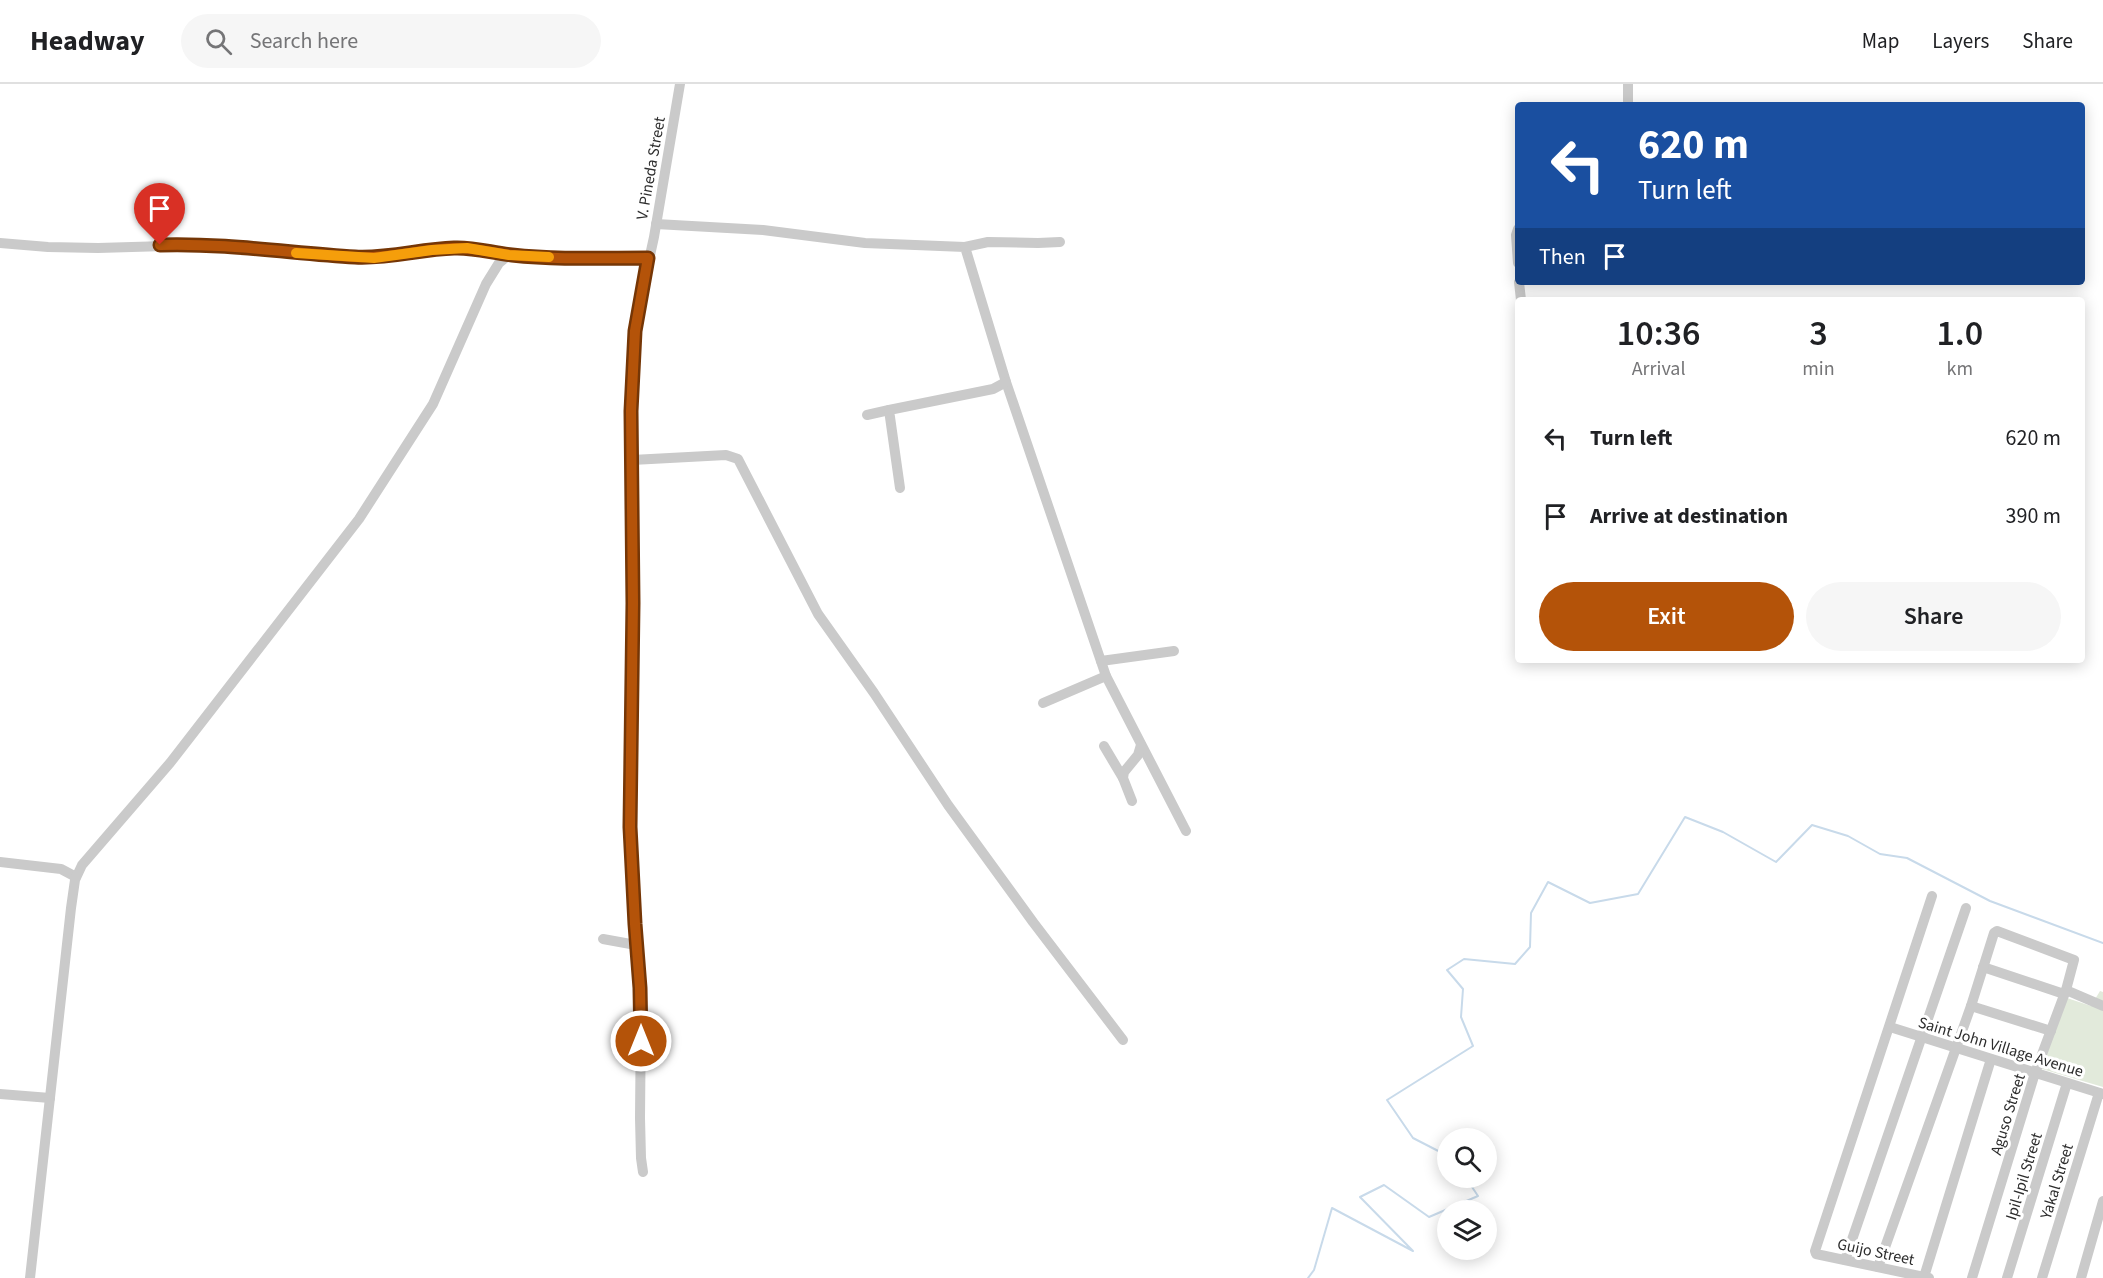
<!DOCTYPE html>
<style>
:root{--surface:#fff;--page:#f6f6f6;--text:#202124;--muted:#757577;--line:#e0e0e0;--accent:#b45309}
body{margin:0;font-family:"Source Sans 3",sans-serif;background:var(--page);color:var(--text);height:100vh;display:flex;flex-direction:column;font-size:22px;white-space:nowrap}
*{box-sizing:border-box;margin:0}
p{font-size:20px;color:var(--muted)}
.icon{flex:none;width:33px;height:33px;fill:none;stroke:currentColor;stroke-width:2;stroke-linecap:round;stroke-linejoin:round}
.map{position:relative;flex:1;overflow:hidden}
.sheet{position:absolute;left:1515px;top:213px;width:570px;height:366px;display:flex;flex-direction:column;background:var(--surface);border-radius:6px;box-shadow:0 3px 15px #0003}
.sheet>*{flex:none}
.banner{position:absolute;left:1515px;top:18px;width:570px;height:183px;border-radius:6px;box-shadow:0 3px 15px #0003;background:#1a4fa0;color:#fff;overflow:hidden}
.buttons{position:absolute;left:1437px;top:1044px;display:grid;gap:12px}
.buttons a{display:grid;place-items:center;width:60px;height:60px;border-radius:50%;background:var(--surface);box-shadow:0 3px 15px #0003;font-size:30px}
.pin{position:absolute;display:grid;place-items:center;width:51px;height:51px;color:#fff;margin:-62px -26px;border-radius:50% 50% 50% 0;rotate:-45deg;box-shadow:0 0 6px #0007}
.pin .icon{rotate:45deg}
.me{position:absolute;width:66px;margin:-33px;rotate:0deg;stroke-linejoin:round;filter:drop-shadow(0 0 4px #0008)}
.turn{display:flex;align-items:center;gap:21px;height:126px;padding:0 24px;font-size:27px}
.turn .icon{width:78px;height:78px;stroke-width:2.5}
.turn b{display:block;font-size:42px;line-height:51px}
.then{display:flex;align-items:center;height:57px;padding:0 24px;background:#0003;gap:12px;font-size:22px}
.eta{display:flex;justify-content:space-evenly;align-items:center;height:102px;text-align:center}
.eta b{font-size:36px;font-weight:600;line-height:42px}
.cta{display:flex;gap:12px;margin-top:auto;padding:12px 24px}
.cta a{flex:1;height:69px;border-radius:36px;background:var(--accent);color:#fff;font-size:24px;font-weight:600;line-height:69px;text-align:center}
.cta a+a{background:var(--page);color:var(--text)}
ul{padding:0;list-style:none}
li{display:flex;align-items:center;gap:18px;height:78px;padding:0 24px}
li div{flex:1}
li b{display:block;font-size:22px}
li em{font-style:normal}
header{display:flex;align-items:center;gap:36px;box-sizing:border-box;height:84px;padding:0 30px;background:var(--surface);border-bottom:2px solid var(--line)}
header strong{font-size:28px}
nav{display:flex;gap:33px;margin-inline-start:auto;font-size:21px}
.search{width:420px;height:54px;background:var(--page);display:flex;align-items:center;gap:15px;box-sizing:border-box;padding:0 21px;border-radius:33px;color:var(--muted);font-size:22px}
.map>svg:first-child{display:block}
.green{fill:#e2eadb}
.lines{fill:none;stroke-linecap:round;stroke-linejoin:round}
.stream{stroke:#c8daea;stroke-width:2}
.street{stroke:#cacaca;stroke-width:10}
.route-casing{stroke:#753606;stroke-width:15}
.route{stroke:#b45309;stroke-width:10}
.slow{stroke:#f59e0b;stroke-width:10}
.labels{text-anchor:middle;stroke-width:6;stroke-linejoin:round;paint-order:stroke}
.street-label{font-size:16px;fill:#2d2d2d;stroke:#fff}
</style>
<header>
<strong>Headway</strong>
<div class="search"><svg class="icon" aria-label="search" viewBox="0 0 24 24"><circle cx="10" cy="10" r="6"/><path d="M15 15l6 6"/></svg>Search here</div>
<nav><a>Map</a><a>Layers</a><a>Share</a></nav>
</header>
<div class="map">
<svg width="2103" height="1194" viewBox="0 0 2103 1194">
<rect width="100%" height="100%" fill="#fff"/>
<path class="green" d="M 2100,907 L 2103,908 L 2103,1003 L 2042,985 L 2064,913 L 2091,922 Z"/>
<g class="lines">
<g class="stream">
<path d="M 1448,1072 L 1413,1054 L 1387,1016 L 1473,962 L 1461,933 L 1463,905 L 1447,886 L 1464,875 L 1515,880 L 1530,863 L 1531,829 L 1548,798 L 1590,819 L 1638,810 L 1685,733 L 1723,748 L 1776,778 L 1812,741 L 1848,752 L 1880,770 L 1907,774 L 1990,817 L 2103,859"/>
<path d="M 1308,1194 L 1314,1186 L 1332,1124 L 1413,1167 L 1360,1113 L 1384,1101 L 1429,1133 L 1478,1112 L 1466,1094"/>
</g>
<g class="street">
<path d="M 1628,21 L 1628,0"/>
<path d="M 656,140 L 763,146 L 865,159 L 965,163 L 1006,298 L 1106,592 L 1186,747"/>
<path d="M 1518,145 L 1516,151 L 1518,179"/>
<path d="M 0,159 L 48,163 L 98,164 L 200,161 L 374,174 L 432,166 L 467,164 L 509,171"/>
<path d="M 965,163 L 988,158 L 1038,159 L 1060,158"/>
<path d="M 1519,198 L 1521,216"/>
<path d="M 867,331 L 889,326"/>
<path d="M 632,376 L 726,371 L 738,375 L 818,530 L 874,609 L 948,721 L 1033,838 L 1123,956"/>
<path d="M 900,404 L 889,326 L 993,305 L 1006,298"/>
<path d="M 1101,577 L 1174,567"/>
<path d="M 1043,619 L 1106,592"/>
<path d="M 1104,662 L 1123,694"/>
<path d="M 1132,717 L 1123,694 L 1124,688 L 1138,671 L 1141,661"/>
<path d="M 0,778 L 61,785 L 76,793"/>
<path d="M 603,855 L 636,861"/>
<path d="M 1983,883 L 2064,910"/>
<path d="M 2066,906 L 2103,922"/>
<path d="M 1971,922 L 2051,947"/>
<path d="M 1890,943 L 2103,1010"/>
<path d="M 0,1010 L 50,1014"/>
<path d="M 643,1088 L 641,1074 L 640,1034 L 641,927 L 635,840 L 630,743 L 633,519 L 631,306 L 637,231 L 654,153 L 680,0"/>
<path d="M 1845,1176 L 1966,824"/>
<path d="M 1878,1183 L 1971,922 L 1994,849 L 1997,847 L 2074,876 L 2066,906 L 2035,989 L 1972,1194"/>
<path d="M 1924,1193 L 1991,975"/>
<path d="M 30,1194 L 71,824 L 75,796 L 82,781 L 170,679 L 359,435 L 433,320 L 486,200 L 499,179 L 509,171 L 546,173 L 648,174"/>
<path d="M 1929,1194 L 1816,1170 L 1815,1167 L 1932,812"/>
<path d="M 2007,1194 L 2067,999"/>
<path d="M 2042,1194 L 2099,1009"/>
<path d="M 2081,1194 L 2103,1117"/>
</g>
</g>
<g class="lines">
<g class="route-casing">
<path id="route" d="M 160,161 C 225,159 290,169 355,173 C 389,175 420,165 454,164 C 474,163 492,169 512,171 C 557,176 603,174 648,174 L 635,247 L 631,327 L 633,519 L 630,743 L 635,840 L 640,904 L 641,957"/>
</g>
<use href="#route" class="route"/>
<path class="slow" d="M 296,169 L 374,174 L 432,166 L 467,164 L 509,171 L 549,173"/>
</g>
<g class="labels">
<g class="street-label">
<text transform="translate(650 84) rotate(-80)" y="6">V. Pineda Street</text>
<text transform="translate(2001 962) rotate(17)" y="6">Saint John Village Avenue</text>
<text transform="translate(2007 1030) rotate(-73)" y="6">Aguso Street</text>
<text transform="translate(2023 1092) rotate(-73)" y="6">Ipil-Ipil Street</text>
<text transform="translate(2056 1097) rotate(-73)" y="6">Yakal Street</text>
<text transform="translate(1876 1167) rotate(12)" y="6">Guijo Street</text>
</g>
</g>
</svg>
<div class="buttons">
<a><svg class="icon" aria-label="search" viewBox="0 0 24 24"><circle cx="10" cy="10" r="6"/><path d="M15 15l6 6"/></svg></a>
<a><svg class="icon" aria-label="layers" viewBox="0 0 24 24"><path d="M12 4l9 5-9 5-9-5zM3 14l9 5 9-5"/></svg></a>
</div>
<div class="pin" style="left:160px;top:161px;background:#d93025"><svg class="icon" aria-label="arrive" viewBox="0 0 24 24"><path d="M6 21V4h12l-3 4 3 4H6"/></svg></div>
<svg class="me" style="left:641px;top:957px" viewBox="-20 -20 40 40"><circle r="17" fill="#b45309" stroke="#fff" stroke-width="3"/><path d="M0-11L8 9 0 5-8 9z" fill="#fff"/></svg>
<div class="banner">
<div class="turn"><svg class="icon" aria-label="left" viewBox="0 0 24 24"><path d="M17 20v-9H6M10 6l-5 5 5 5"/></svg><div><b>620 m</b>Turn left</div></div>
<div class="then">Then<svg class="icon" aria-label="arrive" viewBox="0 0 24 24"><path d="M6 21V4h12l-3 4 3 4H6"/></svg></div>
</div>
<section class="sheet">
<div class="eta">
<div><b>10:36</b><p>Arrival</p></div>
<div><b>3</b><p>min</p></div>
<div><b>1.0</b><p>km</p></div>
</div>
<ul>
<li><svg class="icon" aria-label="left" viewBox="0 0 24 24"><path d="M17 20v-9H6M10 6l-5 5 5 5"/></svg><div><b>Turn left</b></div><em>620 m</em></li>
<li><svg class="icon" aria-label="arrive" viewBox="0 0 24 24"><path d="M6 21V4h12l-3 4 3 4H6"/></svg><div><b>Arrive at destination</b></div><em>390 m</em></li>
</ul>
<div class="cta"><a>Exit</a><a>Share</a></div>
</section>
</div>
